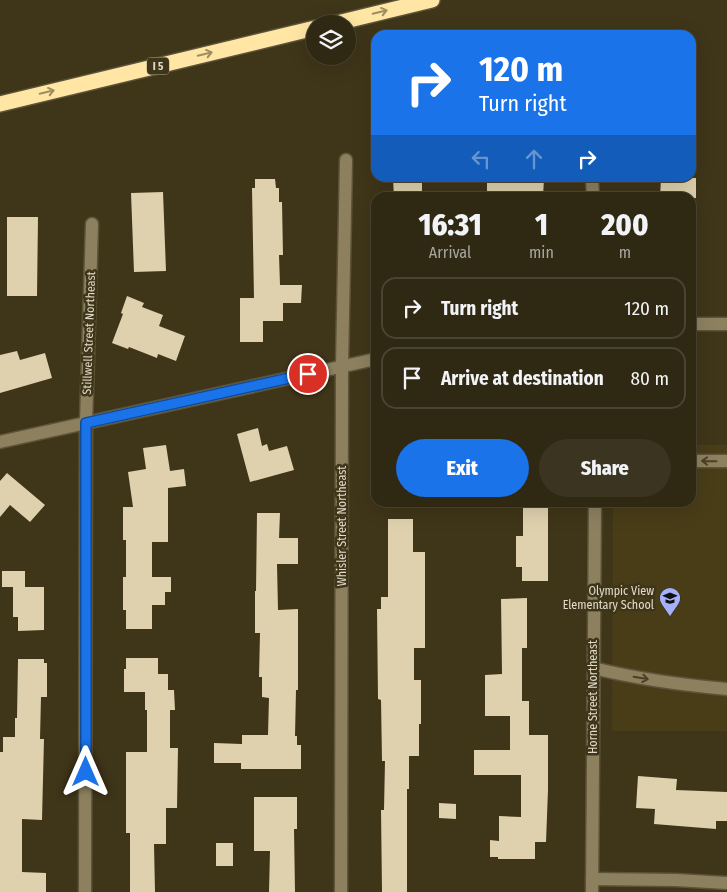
<!DOCTYPE html>
<style>
:root{--surface:#2f2813;--page:#3b3421;--text:#f1f3f6;--muted:#a7a6a0;--line:#4a4433;--accent:#1a73e8}
body{margin:0;font-family:"Fira Sans Condensed",sans-serif;background:var(--page);color:var(--text);height:100vh;display:flex;flex-direction:column;font-size:19px;white-space:nowrap}
*{box-sizing:border-box;margin:0}
p{font-size:16px;color:var(--muted)}
.icon{flex:none;width:28px;height:28px;fill:none;stroke:currentColor;stroke-width:2;stroke-linecap:round;stroke-linejoin:round}
.map{position:relative;flex:1;overflow:hidden}
.sheet{position:absolute;left:371px;top:192px;width:325px;height:315px;display:flex;flex-direction:column;background:var(--surface);border-radius:15px;box-shadow:0 5px 20px #0002,0 0 0 1px var(--line)}
.sheet>*{flex:none}
.hud{position:absolute;left:371px;top:30px;width:325px;height:152px;border-radius:15px;box-shadow:0 5px 20px #0002,0 0 0 1px var(--line);background:#1a73e8;color:#fff;overflow:hidden}
.controls{position:absolute;left:306px;top:15px;display:grid;gap:10px}
.controls a{display:grid;place-items:center;width:50px;height:50px;border-radius:50%;background:var(--surface);box-shadow:0 5px 20px #0002,0 0 0 1px var(--line);font-size:25px}
.pin{position:absolute;display:grid;place-items:center;width:42px;height:42px;color:#fff;margin:-21px;border:2px solid #fff;border-radius:50%;box-shadow:0 1px 5px #0007}
.me{position:absolute;width:55px;margin:-28px;rotate:0deg;stroke-linejoin:round;filter:drop-shadow(0 0 4px #0008)}
.turn{display:flex;align-items:center;gap:18px;height:105px;padding:0 25px;font-size:22px}
.turn .icon{width:65px;height:65px;stroke-width:2.5}
.turn b{display:block;font-size:35px;line-height:42px}
.lanes{display:flex;align-items:center;height:48px;padding:0 25px;background:#0003;justify-content:center;gap:25px;direction:ltr}
.lanes .off{opacity:.35}
.eta{display:flex;justify-content:space-evenly;align-items:center;height:85px;text-align:center}
.eta b{font-size:30px;font-weight:800;line-height:35px}
.primary-button{display:flex;gap:10px;margin-top:auto;padding:10px 25px}
.primary-button a{flex:1;height:58px;border-radius:30px;background:var(--accent);color:#fff;font-size:20px;font-weight:800;line-height:58px;text-align:center}
.primary-button a+a{background:var(--page);color:var(--text)}
ul{padding:0;list-style:none}
li{display:flex;align-items:center;gap:15px;height:62px;margin:0 10px 8px;padding:0 15px;border:2px solid var(--line);border-radius:15px}
li div{flex:1}
li b{display:block;font-size:19px}
li em{font-style:normal}
.map>svg:first-child{display:block}
.built{fill:#493d18}
.building{fill:#dfd1ae}
.lines{fill:none;stroke-linecap:round;stroke-linejoin:round}
.minor-casing{stroke:#5c5339;stroke-width:15}
.highway-casing{stroke:#5c5339;stroke-width:18}
.minor{stroke:#8c805f;stroke-width:12}
.highway{stroke:#ffe6a4;stroke-width:15}
.oneway{stroke:#9f8e5e}
.oneway2{stroke:#4b4024}
.route-casing{stroke:#114b97;stroke-width:12}
.route{stroke:#1a73e8;stroke-width:9}
.labels{text-anchor:middle;stroke-width:5;stroke-linejoin:round;paint-order:stroke}
.shield{fill:#3f3519;stroke:#b0a894;stroke-width:1}
.shield-label{font-size:11px;font-weight:bold;fill:#e0dac9}
.street-label{font-size:12px;fill:#e0dac9;stroke:#3f3519}
.poi-label{font-size:12px;fill:#e0dac9;stroke:#3f3519;text-anchor:end}
</style>
<div class="map">
<svg width="727" height="892" viewBox="0 0 727 892">
<rect width="100%" height="100%" fill="#3f3519"/>
<path class="built" d="M 691,445 L 727,445 L 727,731 L 612,731 L 613,503 L 691,502 Z"/>
<g class="building">
<path d="M 393,178 L 422,178 L 422,198 L 394,198 Z"/>
<path d="M 487,178 L 544,178 L 543,198 L 511,198 L 511,195 L 487,195 Z"/>
<path d="M 661,178 L 696,178 L 696,198 L 660,198 Z"/>
<path d="M 255,179 L 275,179 L 276,188 L 279,188 L 279,202 L 282,202 L 283,255 L 279,255 L 280,285 L 302,285 L 301,303 L 283,303 L 283,321 L 263,321 L 263,342 L 240,342 L 240,298 L 254,298 L 252,188 L 255,188 Z"/>
<path d="M 163,192 L 166,271 L 134,272 L 131,193 Z"/>
<path d="M 7,217 L 38,217 L 37,296 L 7,296 Z"/>
<path d="M 127,296 L 144,303 L 142,307 L 163,315 L 159,326 L 185,336 L 176,361 L 158,354 L 157,358 L 129,347 L 128,349 L 112,343 L 123,314 L 121,313 Z"/>
<path d="M 17,351 L 20,360 L 45,353 L 52,378 L 0,393 L 0,355 Z"/>
<path d="M 258,428 L 262,446 L 267,444 L 269,451 L 287,446 L 294,470 L 250,482 L 237,434 Z"/>
<path d="M 166,445 L 170,471 L 184,469 L 186,486 L 168,488 L 168,542 L 152,542 L 152,577 L 171,577 L 171,592 L 165,592 L 165,605 L 152,605 L 152,629 L 126,629 L 126,610 L 123,610 L 123,577 L 126,577 L 126,540 L 123,540 L 123,507 L 133,507 L 128,472 L 146,469 L 143,448 Z"/>
<path d="M 7,473 L 45,505 L 30,522 L 10,505 L 0,517 L 0,481 Z"/>
<path d="M 523,502 L 548,502 L 548,581 L 522,581 L 522,567 L 516,567 L 516,536 L 523,536 Z"/>
<path d="M 257,513 L 280,513 L 279,538 L 298,538 L 298,564 L 277,564 L 278,610 L 298,609 L 298,690 L 296,690 L 295,736 L 297,736 L 297,745 L 301,745 L 301,769 L 241,769 L 241,763 L 214,763 L 214,743 L 242,744 L 242,735 L 268,735 L 269,698 L 262,697 L 262,677 L 259,677 L 260,633 L 255,633 L 255,591 L 256,591 Z"/>
<path d="M 388,519 L 413,519 L 413,552 L 425,552 L 425,648 L 414,648 L 414,680 L 421,680 L 421,724 L 419,724 L 419,756 L 409,756 L 409,789 L 407,789 L 407,892 L 382,892 L 381,810 L 384,810 L 385,761 L 382,761 L 381,700 L 378,699 L 377,609 L 381,609 L 381,597 L 388,597 Z"/>
<path d="M 2,571 L 25,571 L 25,587 L 44,587 L 44,630 L 18,631 L 18,617 L 13,617 L 13,587 L 2,587 Z"/>
<path d="M 527,598 L 527,648 L 522,648 L 522,701 L 529,701 L 529,735 L 548,735 L 548,790 L 546,842 L 535,842 L 535,859 L 498,859 L 498,857 L 490,857 L 490,840 L 499,841 L 499,816 L 521,817 L 521,775 L 474,775 L 474,750 L 510,750 L 510,716 L 485,716 L 485,675 L 502,674 L 501,599 Z"/>
<path d="M 126,658 L 158,658 L 158,674 L 168,674 L 168,690 L 174,690 L 175,710 L 170,710 L 170,748 L 178,748 L 177,808 L 166,808 L 166,844 L 154,844 L 155,892 L 130,892 L 130,833 L 126,833 L 126,752 L 147,752 L 147,710 L 145,710 L 145,692 L 124,692 L 124,669 L 126,669 Z"/>
<path d="M 18,659 L 44,659 L 44,663 L 47,663 L 47,697 L 41,697 L 40,739 L 44,739 L 42,820 L 22,819 L 22,872 L 46,873 L 46,892 L 0,892 L 0,752 L 3,752 L 3,737 L 15,737 L 15,718 L 17,718 Z"/>
<path d="M 638,776 L 677,779 L 676,790 L 727,792 L 727,821 L 716,821 L 716,829 L 654,824 L 655,809 L 636,808 Z"/>
<path d="M 254,797 L 297,797 L 297,829 L 294,829 L 295,892 L 269,892 L 270,851 L 254,851 Z"/>
<path d="M 439,803 L 456,804 L 456,819 L 439,818 Z"/>
<rect x="216" y="843" width="17" height="23"/>
</g>
<g class="lines">
<g class="minor-casing">
<g id="minor">
<path d="M 592,178 L 593,198"/>
<path d="M 691,324 L 727,324"/>
<path d="M 0,442 L 376,359"/>
<path d="M 691,461 L 727,461"/>
<path d="M 593,668 C 638,679 682,685 727,689"/>
<path d="M 592,879 L 676,880 L 727,883"/>
<path d="M 85,892 L 86,423 L 92,224"/>
<path d="M 341,892 L 342,366 L 346,160"/>
<path d="M 592,892 L 595,502"/>
</g>
</g>
<g class="highway-casing">
<g id="highway">
<path d="M 333,24 L 432,0"/>
<path d="M 0,104 L 315,28"/>
</g>
</g>
<use href="#minor" class="minor"/>
<use href="#highway" class="highway"/>
</g>
<defs><path id="oneway-shaft" d="M-6 0H5M1.5-3L5.5 0L1.5 3" fill="none" stroke-width="1.6" stroke-linecap="round" stroke-linejoin="round" transform="scale(1.25)"/></defs>
<g class="oneway">
<use href="#oneway-shaft" transform="translate(380 12) rotate(-13)"/>
<use href="#oneway-shaft" transform="translate(205 54) rotate(-13)"/>
<use href="#oneway-shaft" transform="translate(47 92) rotate(-13)"/>
</g>
<g class="oneway2">
<use href="#oneway-shaft" transform="translate(709 461) rotate(-179)"/>
<use href="#oneway-shaft" transform="translate(641 678) rotate(10)"/>
</g>
<g class="lines">
<g class="route-casing">
<path id="route" d="M 86,772 L 86,423 L 308,374"/>
</g>
<use href="#route" class="route"/>
</g>
<defs>
<g id="school-pin" transform="scale(1.125)"><path d="M0 17L-7.5 6A9.5 9.5 0 1 1 7.5 6Z" fill="#a6b1fc" stroke="#3f3519"/><path d="M0-5L7-2L0 1L-7-2ZM-4 1L0 2.5L4 1V4Q0 6-4 4Z" fill="#111"/></g>
</defs>
<g fill-rule="evenodd">
<use href="#school-pin" x="670" y="598"/>
</g>
<g class="labels">
<rect class="shield" x="147" y="57.5" width="22" height="17" rx="4"/>
<g class="shield-label">
<text x="158" y="70">I 5</text>
</g>
<g class="street-label">
<text transform="translate(89 333) rotate(-88)" y="4">Stillwell Street Northeast</text>
<text transform="translate(342 526) rotate(-90)" y="4">Whisler Street Northeast</text>
<text transform="translate(593 697) rotate(-90)" y="4">Horne Street Northeast</text>
</g>
<g class="poi-label">
<text x="654" y="595">Olympic View<tspan x="654" dy="14">Elementary School</tspan></text>
</g>
</g>
</svg>
<div class="controls">
<a><svg class="icon" aria-label="layers" viewBox="0 0 24 24"><path d="M12 4l9 5-9 5-9-5zM3 14l9 5 9-5"/></svg></a>
</div>
<div class="pin" style="left:308px;top:374px;background:#d93025"><svg class="icon" aria-label="arrive" viewBox="0 0 24 24"><path d="M6 21V4h12l-3 4 3 4H6"/></svg></div>
<svg class="me" style="left:86px;top:772px" viewBox="-20 -20 40 40"><path d="M0-17L14 15 0 8-14 15z" fill="#1a73e8" stroke="#fff" stroke-width="4"/></svg>
<div class="hud">
<div class="turn"><svg class="icon" aria-label="right" viewBox="0 0 24 24"><path d="M7 20v-9h11M14 6l5 5-5 5"/></svg><div><b>120 m</b>Turn right</div></div>
<div class="lanes"><svg class="icon off" aria-label="left" viewBox="0 0 24 24"><path d="M17 20v-9H6M10 6l-5 5 5 5"/></svg><svg class="icon off" aria-label="ahead" viewBox="0 0 24 24"><path d="M12 20V5M6 11l6-6 6 6"/></svg><svg class="icon" aria-label="right" viewBox="0 0 24 24"><path d="M7 20v-9h11M14 6l5 5-5 5"/></svg></div>
</div>
<section class="sheet">
<div class="eta">
<div><b>16:31</b><p>Arrival</p></div>
<div><b>1</b><p>min</p></div>
<div><b>200</b><p>m</p></div>
</div>
<ul>
<li><svg class="icon" aria-label="right" viewBox="0 0 24 24"><path d="M7 20v-9h11M14 6l5 5-5 5"/></svg><div><b>Turn right</b></div><em>120 m</em></li>
<li><svg class="icon" aria-label="arrive" viewBox="0 0 24 24"><path d="M6 21V4h12l-3 4 3 4H6"/></svg><div><b>Arrive at destination</b></div><em>80 m</em></li>
</ul>
<div class="primary-button"><a>Exit</a><a>Share</a></div>
</section>
</div>
